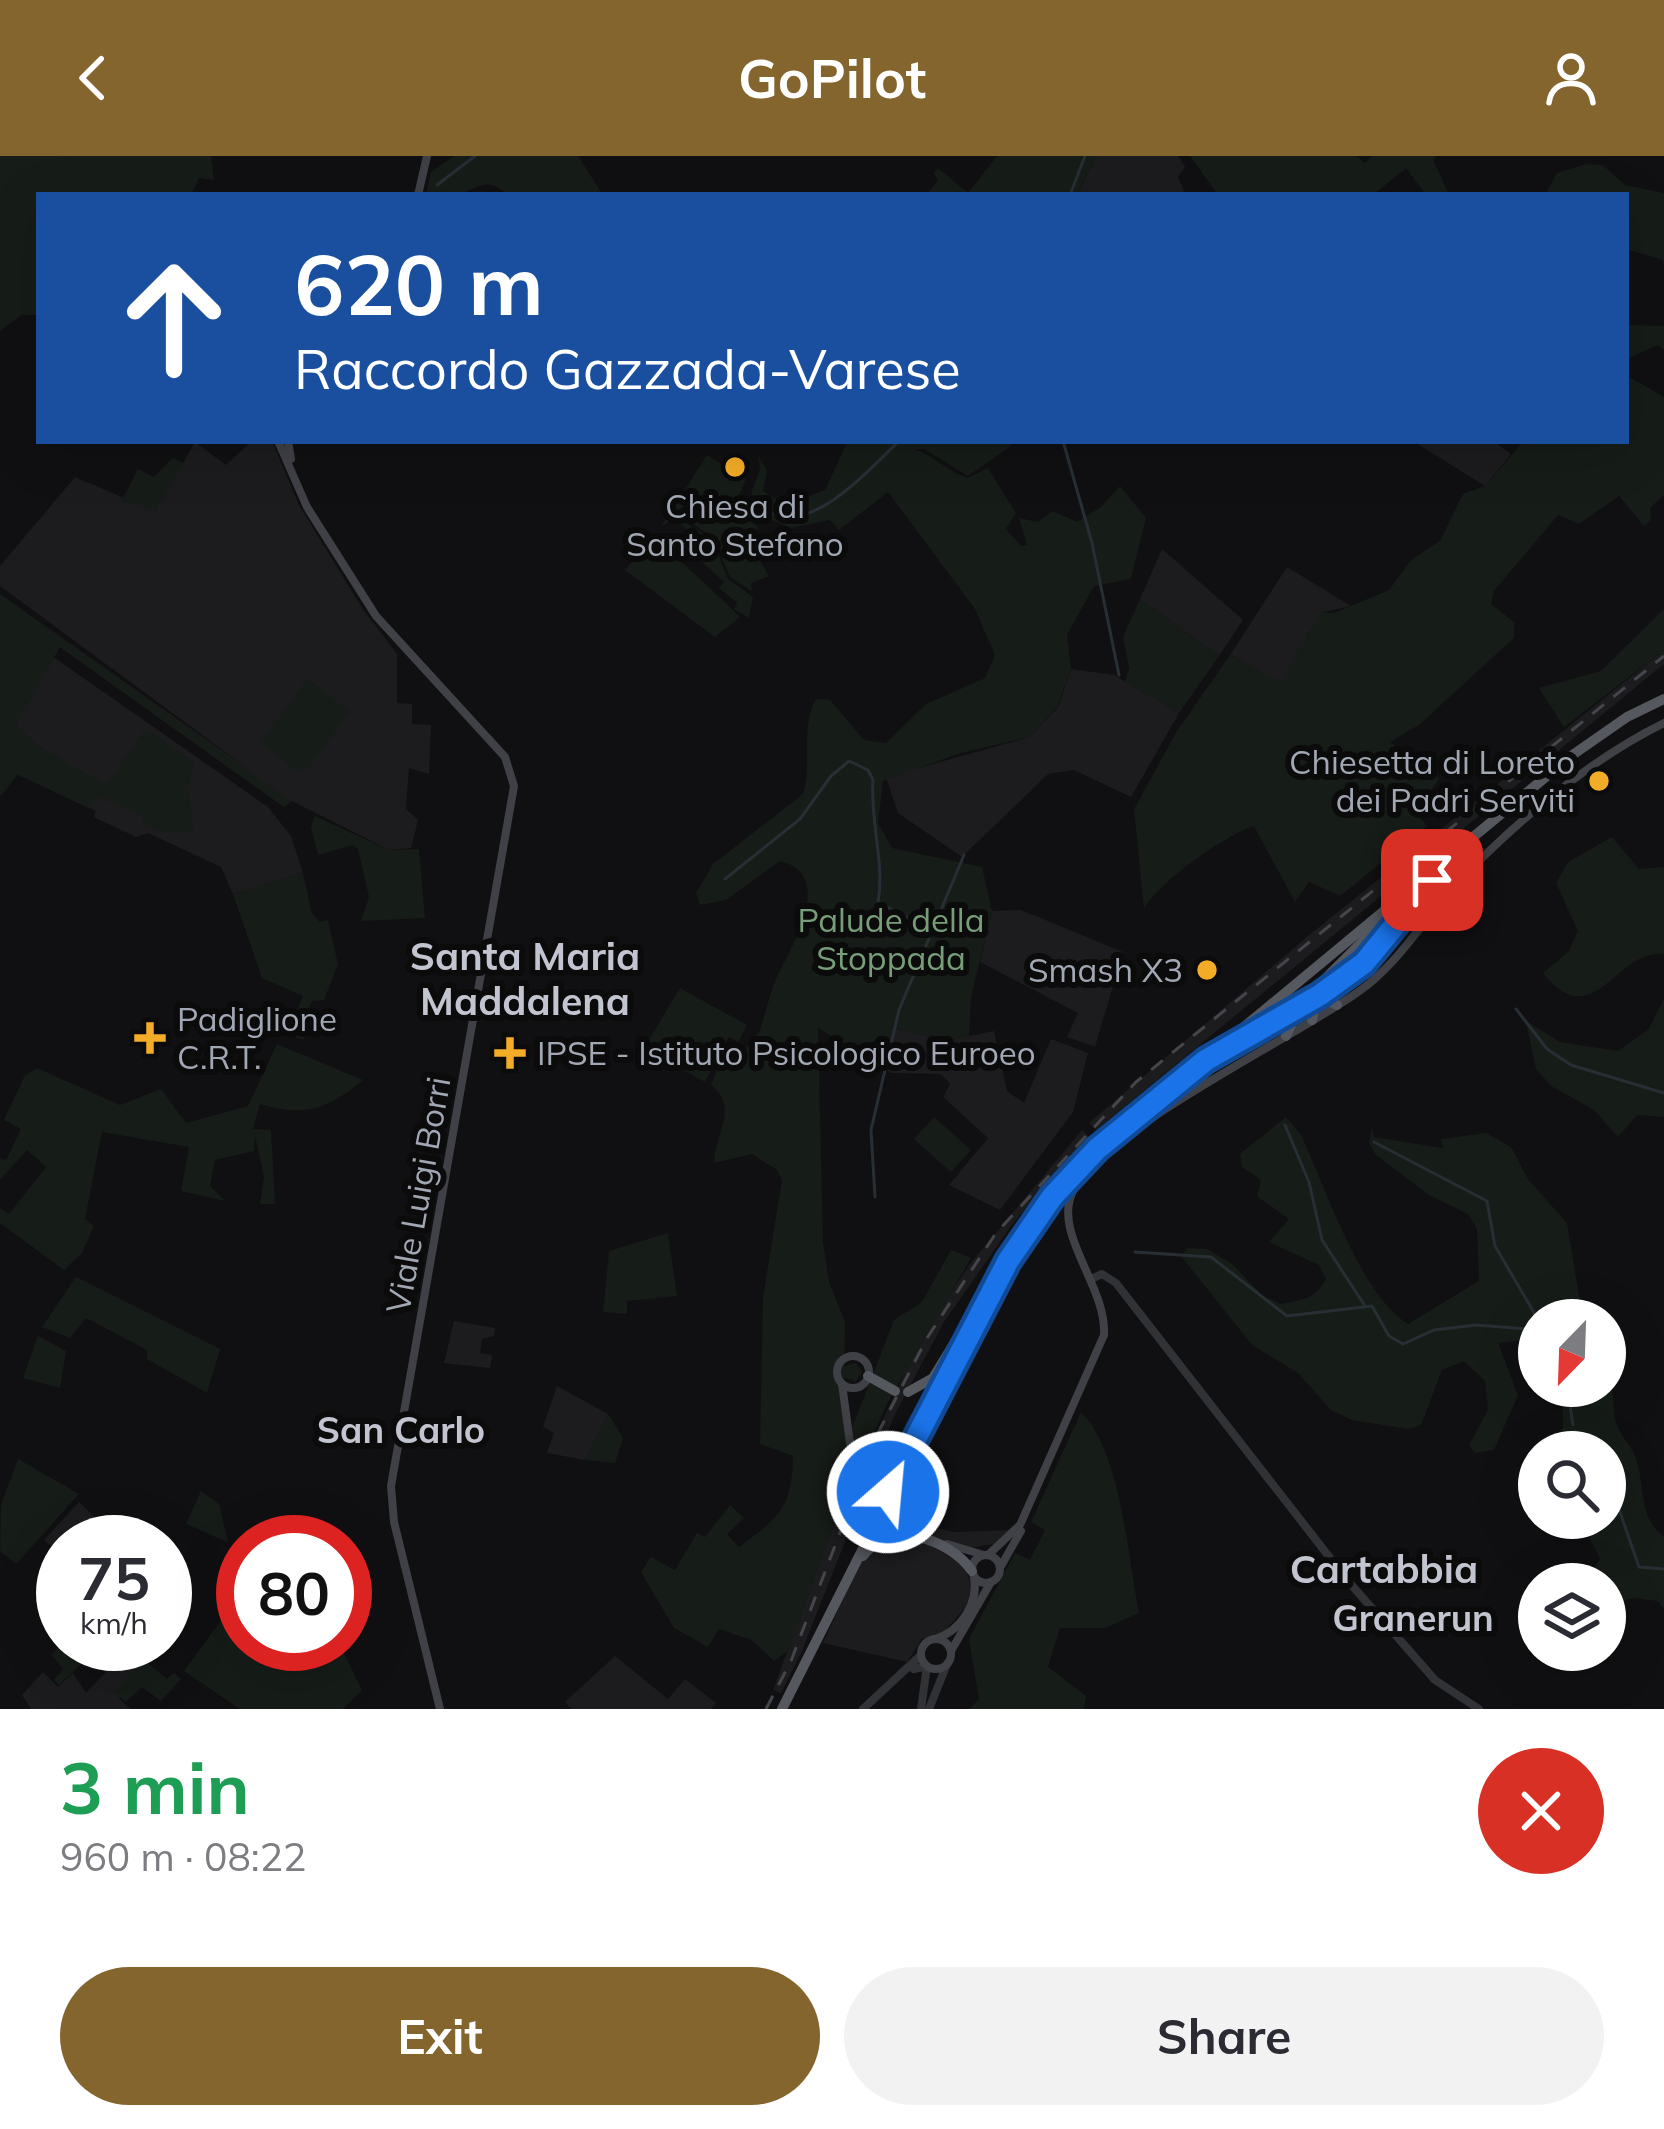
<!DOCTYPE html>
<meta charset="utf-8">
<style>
:root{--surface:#fff;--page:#f2f2f3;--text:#2b2b33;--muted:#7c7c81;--accent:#85652e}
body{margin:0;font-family:Mulish,sans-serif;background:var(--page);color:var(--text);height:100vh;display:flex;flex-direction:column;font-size:45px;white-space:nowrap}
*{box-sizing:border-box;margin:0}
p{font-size:39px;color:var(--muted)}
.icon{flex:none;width:66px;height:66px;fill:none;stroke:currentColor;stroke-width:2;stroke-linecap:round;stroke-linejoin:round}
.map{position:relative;height:1553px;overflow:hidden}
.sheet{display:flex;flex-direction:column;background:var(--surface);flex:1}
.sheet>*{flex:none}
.top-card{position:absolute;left:36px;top:36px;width:1593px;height:252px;border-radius:0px;box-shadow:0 12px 48px #0002;background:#1a4fa0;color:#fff;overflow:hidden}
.needle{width:78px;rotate:203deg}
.fabs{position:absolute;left:1518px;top:1143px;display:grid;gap:24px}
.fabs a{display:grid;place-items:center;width:108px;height:108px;border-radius:50%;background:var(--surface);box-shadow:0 12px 48px #0002;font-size:60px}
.speed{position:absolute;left:36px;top:1359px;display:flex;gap:24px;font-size:60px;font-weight:700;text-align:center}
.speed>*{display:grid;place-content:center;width:156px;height:156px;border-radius:50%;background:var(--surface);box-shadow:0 12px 48px #0002;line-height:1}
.speed small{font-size:30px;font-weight:400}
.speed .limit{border:18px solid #d22;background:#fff;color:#111}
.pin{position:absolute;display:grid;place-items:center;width:102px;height:102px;color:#fff;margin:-51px;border-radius:24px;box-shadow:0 6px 18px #0006}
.me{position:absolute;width:132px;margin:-66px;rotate:27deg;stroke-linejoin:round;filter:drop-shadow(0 0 9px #0008)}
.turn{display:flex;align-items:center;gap:42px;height:252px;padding:0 60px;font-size:54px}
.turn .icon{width:156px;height:156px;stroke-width:2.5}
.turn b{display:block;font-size:84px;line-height:102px}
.round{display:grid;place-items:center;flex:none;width:126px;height:126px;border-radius:63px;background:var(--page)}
.summary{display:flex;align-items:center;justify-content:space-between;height:204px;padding:0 60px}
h1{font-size:72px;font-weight:700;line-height:90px;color:#1e9e55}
.action{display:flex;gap:24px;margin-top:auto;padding:24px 60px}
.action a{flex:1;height:138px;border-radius:72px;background:var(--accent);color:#fff;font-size:48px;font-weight:700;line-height:138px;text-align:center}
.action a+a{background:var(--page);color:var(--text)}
header{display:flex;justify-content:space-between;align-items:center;height:156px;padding:0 60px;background:var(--accent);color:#fff;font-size:54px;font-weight:700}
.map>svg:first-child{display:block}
.built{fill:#1c1c1e}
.green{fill:#161c17}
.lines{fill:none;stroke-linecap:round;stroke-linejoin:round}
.stream{stroke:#272f35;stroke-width:3}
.secondary-tunnel{stroke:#2d2e32;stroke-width:8;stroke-dasharray:8 4;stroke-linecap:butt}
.tertiary{stroke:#313236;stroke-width:8}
.secondary{stroke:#3f4146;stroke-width:8}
.trunk{stroke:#55585f;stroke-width:10}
.rail{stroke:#44464c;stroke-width:3;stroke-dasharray:15 12;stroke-linecap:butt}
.trunk-bridge{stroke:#55585f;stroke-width:10}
.route-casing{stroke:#114b97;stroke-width:30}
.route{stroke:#1a73e8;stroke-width:21}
.poi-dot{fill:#f3ac27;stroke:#0b0b0c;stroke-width:4.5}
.labels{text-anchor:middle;stroke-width:12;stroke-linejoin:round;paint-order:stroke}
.poi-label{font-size:33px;fill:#a1a7b3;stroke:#0b0b0c;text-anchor:end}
.park-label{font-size:33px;fill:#779e79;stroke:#0b0b0c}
.street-label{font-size:33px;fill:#a1a7b3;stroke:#0b0b0c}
.neighbourhood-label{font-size:36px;font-weight:bold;fill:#c2c5cf;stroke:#0b0b0c}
.quarter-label{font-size:39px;font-weight:bold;fill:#c2c5cf;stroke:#0b0b0c}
</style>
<header><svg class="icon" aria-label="back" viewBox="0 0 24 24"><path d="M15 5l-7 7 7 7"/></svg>GoPilot<svg class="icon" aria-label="person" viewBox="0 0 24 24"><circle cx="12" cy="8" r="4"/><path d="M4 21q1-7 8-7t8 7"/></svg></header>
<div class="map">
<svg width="1664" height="1553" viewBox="0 0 1664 1553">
<rect width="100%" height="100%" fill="#101012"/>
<g class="built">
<path d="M 1096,0 L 1178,0 L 1185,11 L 1178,21 L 1186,39 L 1077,39 Z"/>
<path d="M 272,285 L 299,349 L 362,452 L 397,498 L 397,547 L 412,548 L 412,568 L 431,569 L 429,618 L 409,612 L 406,653 L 418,664 L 411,692 L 389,694 L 292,645 L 284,651 L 60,491 L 52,500 L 268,651 L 291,680 L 303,717 L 233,738 L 221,711 L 148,677 L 136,681 L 94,661 L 96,655 L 16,618 L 0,438 L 251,615 L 0,430 L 0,410 L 75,321 L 155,355 L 195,286 L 226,309 L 251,286 Z"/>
<path d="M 1413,285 L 1493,285 L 1511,298 L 1485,330 Z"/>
<path d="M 1162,393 L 1243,464 L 1219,500 L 1140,443 Z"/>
<path d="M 1287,411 L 1351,450 L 1320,457 L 1281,527 L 1230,499 Z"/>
<path d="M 1664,494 L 1664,508 L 1096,974 L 1089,967 L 1308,780 Z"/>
<path d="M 1071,513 L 1114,519 L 1179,557 L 1131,641 L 1074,614 L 1048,618 L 962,701 L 898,657 L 886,621 L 1030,581 L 1058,551 Z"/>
<path d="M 1021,754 L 1123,796 L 1095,891 L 1067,881 L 1078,857 L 980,806 L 992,755 Z"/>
<path d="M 890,872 L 950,884 L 994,875 L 1007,935 L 1024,947 L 1051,883 L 1088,897 L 1073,956 L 1000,1054 L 949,1029 L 988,982 L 943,941 L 950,928 L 941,918 L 891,917 Z"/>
<path d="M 1082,974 L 1090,982 L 1014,1066 L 944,1166 L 895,1258 L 802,1495 L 781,1537 L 773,1534 L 830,1378 L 921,1182 L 970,1108 Z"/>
<path d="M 454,1165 L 495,1172 L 494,1180 L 482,1183 L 480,1197 L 492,1199 L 490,1212 L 444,1207 Z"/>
<path d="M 557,1230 L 608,1258 L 585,1304 L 547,1297 L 554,1277 L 543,1271 Z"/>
<path d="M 79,1346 L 120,1386 L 63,1386 L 63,1401 L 44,1384 Z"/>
<path d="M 881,1360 L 955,1376 L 1011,1374 L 999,1387 L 958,1394 L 973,1433 L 971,1445 L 940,1480 L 922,1483 L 907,1506 L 823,1487 Z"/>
<path d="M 114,1488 L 148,1488 L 151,1495 L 119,1542 L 130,1553 L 31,1553 L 22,1539 L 43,1516 L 58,1531 L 73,1517 L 86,1537 L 123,1498 Z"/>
<path d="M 615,1500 L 668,1543 L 685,1523 L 716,1547 L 711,1553 L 571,1553 L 565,1546 Z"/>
</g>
<g class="green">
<path d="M 0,0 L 211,0 L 214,24 L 199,22 L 191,39 L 39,39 L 39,159 L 21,159 L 0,175 Z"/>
<path d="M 454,0 L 578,0 L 603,39 L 508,39 C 487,20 481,31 459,38 C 450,41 436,39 426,39 L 431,16 Z"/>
<path d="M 997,0 L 1096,0 L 1077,39 L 926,39 L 938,25 L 934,17 L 938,12 L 968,37 Z"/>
<path d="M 1190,0 L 1357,0 L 1365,7 L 1372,0 L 1437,0 L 1433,3 L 1449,39 L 1426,39 L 1406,12 L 1373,39 L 1218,39 Z"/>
<path d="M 1587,8 L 1603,9 L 1625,29 L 1664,37 L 1664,110 L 1663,104 L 1626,93 L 1626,39 L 1545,39 L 1557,17 Z"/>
<path d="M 1626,169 L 1664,170 L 1664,194 L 1658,189 L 1626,203 Z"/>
<path d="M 1626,219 L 1664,241 L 1664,339 L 1650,352 L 1651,364 L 1644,370 L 1619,340 L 1579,368 L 1558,359 L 1494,435 L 1491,448 L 1514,466 L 1514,482 L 1419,569 L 1390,586 L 1439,622 L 1417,658 L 1427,670 L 1340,740 L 1309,726 L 1295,746 L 1254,670 C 1224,680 1160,725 1144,753 L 1134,653 L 1177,575 L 1230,499 L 1281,526 L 1320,456 L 1334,457 L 1389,434 L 1411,404 L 1440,385 L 1463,338 L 1485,330 L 1524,285 L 1626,285 Z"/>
<path d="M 848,285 L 1009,285 L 1011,290 L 968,320 L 924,293 L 914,293 C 934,299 947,316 968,322 L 988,312 L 1016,357 L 1006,373 L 1021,390 L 1027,389 L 1019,362 L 1038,366 L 1053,355 L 1077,366 L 1101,351 L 1120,330 L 1146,362 L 1131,423 L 1094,430 L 1067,479 L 1071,513 L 1057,551 L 1030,581 L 961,597 L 883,625 L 878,667 L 892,692 L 982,711 L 992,755 L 971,841 L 969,881 L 950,884 L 890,872 L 891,917 L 818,872 L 823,1085 L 829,1126 L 845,1166 L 844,1210 L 856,1207 L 862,1216 L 856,1225 L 844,1222 L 845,1277 L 852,1272 L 894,1164 L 922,1146 L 951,1094 L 971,1102 L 887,1248 L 830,1378 L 788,1495 L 774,1505 L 752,1484 L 719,1473 L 708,1491 L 674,1472 L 641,1416 L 651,1401 L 675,1414 L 697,1377 L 705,1381 L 730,1349 L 744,1362 L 727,1378 L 739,1391 C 779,1361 792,1353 793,1300 L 760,1288 L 763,1141 L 782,1024 L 777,1014 L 752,998 L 714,1007 C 714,979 740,952 711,929 L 721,904 L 749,890 L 759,876 C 766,858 769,838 777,821 C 791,791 837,719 780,705 L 726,744 L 700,749 L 696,737 L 713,708 L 803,638 C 813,608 800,570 816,543 L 830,544 L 864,584 L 886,587 L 926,548 L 985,522 L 995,499 L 975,453 L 888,336 L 839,374 L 830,364 L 791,372 L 767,362 L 769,355 L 751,337 L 760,314 L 758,299 L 767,315 L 763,335 L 796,355 L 803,342 L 825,334 Z"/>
<path d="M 707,299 L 746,323 L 738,342 L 758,372 L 749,386 L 769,420 L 751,427 L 752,435 L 730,421 L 713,381 L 672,354 Z"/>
<path d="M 173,302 L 183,307 L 155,356 L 122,344 L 138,313 L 154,321 Z"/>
<path d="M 670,358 L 711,382 L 728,423 L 753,441 L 749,462 L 734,453 L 737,447 L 719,432 L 724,426 L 695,399 L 700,393 L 693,378 L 674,363 L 661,370 Z"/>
<path d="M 654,380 L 733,454 L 740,461 L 715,481 L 625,414 Z"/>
<path d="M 0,438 L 291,645 L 284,651 L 60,491 L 16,569 L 37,589 L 106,629 L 146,573 L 195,607 L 188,629 L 193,675 L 159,675 L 142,668 L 144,661 L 97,640 L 90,653 L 18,618 L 0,641 Z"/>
<path d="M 1140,443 L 1219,500 L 1179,557 L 1125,526 L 1129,512 L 1123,481 Z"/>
<path d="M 1664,453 L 1664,494 L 1564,571 L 1539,532 L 1601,515 Z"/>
<path d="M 308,522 L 350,556 L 310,610 L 298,616 L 260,587 Z"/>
<path d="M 315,660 L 389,694 L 419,693 L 425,762 L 361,765 L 369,741 L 358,693 L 353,689 L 318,699 L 311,671 Z"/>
<path d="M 1612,681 L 1639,713 L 1664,711 L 1664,798 C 1616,792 1594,881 1543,817 L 1569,795 L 1578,775 L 1556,727 L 1568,706 Z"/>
<path d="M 303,717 L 312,758 L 320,766 L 328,764 L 338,808 L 324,844 L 312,845 L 298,875 L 305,879 L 303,884 L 287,877 L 303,840 L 262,822 L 233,738 Z"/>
<path d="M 680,832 L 747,869 L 738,886 L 729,881 L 705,926 L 644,892 Z"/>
<path d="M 1664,843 L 1664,961 L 1637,959 L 1618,981 L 1594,954 L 1551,930 L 1536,913 L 1526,865 L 1560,886 L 1618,895 L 1648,874 Z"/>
<path d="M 277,888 L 363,924 C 329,952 307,962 260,948 L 253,973 L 271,974 L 275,1048 L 260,1048 L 264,1021 L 255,980 L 254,995 L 215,1004 L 210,1030 L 225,1045 L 181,1035 L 189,991 L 102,976 L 85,1063 L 94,1070 L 82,1097 L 64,1114 L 0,1067 L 0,1052 L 9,1058 L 46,1011 L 27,994 L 0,1024 L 0,1002 L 6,1004 L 21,973 L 4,964 L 25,919 L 37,912 L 120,949 L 161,933 L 186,967 L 248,950 Z"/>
<path d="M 934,961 L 971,994 L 951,1016 L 914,983 Z"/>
<path d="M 1286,961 L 1301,979 C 1325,1030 1361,1140 1408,1168 L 1479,1125 L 1477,1073 L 1468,1058 L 1429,1039 L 1376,999 L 1369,987 L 1372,972 L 1374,981 L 1443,992 L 1441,983 L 1486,977 L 1511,991 L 1528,1023 L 1567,1067 L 1583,1164 L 1539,1164 L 1539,1183 L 1498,1187 L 1518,1239 L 1494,1294 L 1475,1297 L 1469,1289 L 1488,1254 L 1485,1225 L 1464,1205 L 1442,1214 L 1421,1269 L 1408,1273 L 1352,1264 L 1331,1254 L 1298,1217 L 1252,1189 L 1181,1100 L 1188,1092 L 1207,1093 L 1232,1108 L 1262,1139 L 1281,1148 C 1301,1144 1316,1143 1326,1123 L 1319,1109 L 1269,1086 L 1289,1063 L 1257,1040 L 1261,1024 L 1242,1011 L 1240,998 Z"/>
<path d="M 668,1077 L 677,1140 L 627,1145 L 627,1158 L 603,1156 L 609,1095 Z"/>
<path d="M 76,1121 L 220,1193 L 207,1237 L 147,1203 L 147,1194 L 86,1162 L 70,1182 L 42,1171 Z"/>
<path d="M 38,1180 L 66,1195 L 60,1232 L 23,1222 Z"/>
<path d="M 1605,1208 C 1616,1228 1611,1245 1616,1266 C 1619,1278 1630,1288 1635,1300 C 1646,1328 1637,1361 1664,1381 L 1664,1453 L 1658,1445 L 1634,1442 L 1605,1449 L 1605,1428 L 1582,1428 L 1600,1403 L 1580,1362 L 1605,1362 L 1605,1296 L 1558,1296 L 1550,1285 L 1563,1272 L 1562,1230 L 1605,1230 Z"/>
<path d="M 1081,1256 C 1121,1295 1128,1402 1139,1457 L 1105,1472 L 1060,1472 L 1048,1511 L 1086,1540 L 1084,1553 L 969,1553 L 979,1543 L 969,1483 L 1015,1397 L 1030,1404 L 1045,1374 L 1031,1366 Z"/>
<path d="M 608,1258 L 623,1282 L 615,1307 L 585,1304 Z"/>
<path d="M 18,1303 L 79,1338 L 16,1408 L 0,1395 L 1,1349 Z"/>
<path d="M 201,1335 L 219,1348 L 228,1386 L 186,1368 Z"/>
<path d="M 230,1452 L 243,1459 L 243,1488 L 295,1488 L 300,1502 L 342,1493 L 362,1534 L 343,1553 L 240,1553 L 184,1515 Z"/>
<path d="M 63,1485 L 88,1488 L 95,1495 L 59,1529 L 54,1524 L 63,1513 L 52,1499 Z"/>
<path d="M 151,1496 L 149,1508 L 167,1523 L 174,1517 L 181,1523 L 161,1545 L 142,1531 L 126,1546 L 114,1536 Z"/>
</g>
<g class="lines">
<g class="stream">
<path d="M 437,29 L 475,0"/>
<path d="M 1070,39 L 1085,0"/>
<path d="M 1063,285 L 1092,387 L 1119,519"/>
<path d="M 771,357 C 814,377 869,314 899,285"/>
<path d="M 725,723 L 800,663 L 831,620 L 849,605 L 868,614 L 873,624 C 870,667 885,707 878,746 L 930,774"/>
<path d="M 1516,853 L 1547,893 L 1571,909 L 1664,937"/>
<path d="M 1285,969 L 1309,1026 L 1322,1084 L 1365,1150"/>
<path d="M 1374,986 L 1487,1045 L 1495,1090 L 1539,1165"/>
<path d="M 875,1041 L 871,974 L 899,854 L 964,699"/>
<path d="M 1135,1096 L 1211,1101 L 1287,1160 L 1372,1150 L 1389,1180 L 1403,1188 L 1434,1174 L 1476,1169 L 1539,1174"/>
<path d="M 1567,1230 L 1573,1269"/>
<path d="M 1575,1275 L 1580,1288 L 1599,1296"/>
<path d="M 1605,1310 C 1616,1346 1627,1376 1639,1411 L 1664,1413"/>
</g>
<path class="secondary-tunnel" d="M 853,1309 L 882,1354"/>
<g class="tertiary">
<path d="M 1093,1122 L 1102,1118 L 1116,1127 L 1348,1425 L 1435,1524 L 1479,1553"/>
<path d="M 914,1513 L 927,1510 L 921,1553"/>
<path d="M 863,1553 L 921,1499"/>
<path d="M 929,1553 L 947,1508"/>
</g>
<g class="secondary">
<path d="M 418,39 L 427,0"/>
<path d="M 278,285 L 307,351 L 376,460 L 505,601 L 514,630 L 391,1330 L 394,1366 L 440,1553"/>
<path d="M 288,285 L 291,303"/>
<circle cx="853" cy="1216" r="16"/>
<path d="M 842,1228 L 853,1309"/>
<path d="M 882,1354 L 927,1380"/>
<path d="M 947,1388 L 984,1399"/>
<circle cx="986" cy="1413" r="14"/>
<path d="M 988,1399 L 1020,1369 L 1104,1179 C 1107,1129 1050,1076 1074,1033 C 1109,970 1292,883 1358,836 C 1396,810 1419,770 1450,736 C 1505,674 1590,603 1664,567"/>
<path d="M 1001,1410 L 1021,1375"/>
<path d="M 935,1483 C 961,1475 979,1447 974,1420"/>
<circle cx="936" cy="1498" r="15"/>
<path d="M 951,1495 L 991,1426"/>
</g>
<g class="trunk">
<path d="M 1327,835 L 1374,797 L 1435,720"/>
<path d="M 1317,840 L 1337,849"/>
<path d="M 1312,864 L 1317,839"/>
<path d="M 1286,880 L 1301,847 L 1381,767"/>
<path d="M 1234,887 L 1278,861"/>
<path d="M 868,1220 L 895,1235"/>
<path d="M 908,1236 L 933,1222 L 966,1168"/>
<path d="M 863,1400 C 889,1363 949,1382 972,1415"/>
<path d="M 782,1553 L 1008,1105 L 1052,1041 L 1116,977 L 1571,600 L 1627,561 L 1664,543"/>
</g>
<path class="rail" d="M 766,1553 L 791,1505 L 878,1277 L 927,1182 L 996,1077 L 1136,926 L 1664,500"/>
<path class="trunk-bridge" d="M 1278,861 L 1327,835"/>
</g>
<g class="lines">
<g class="route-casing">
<path id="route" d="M 888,1336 L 1008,1105 L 1052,1041 L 1097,993 L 1206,904 L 1320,839 L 1364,807 L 1432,724"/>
</g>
<use href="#route" class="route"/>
</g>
<g class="poi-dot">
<circle cx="735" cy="311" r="12"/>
<circle cx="1599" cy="625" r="12"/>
<circle cx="1207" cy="814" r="12"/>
<path d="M144 864h12v12h12v12h-12v12h-12v-12h-12v-12h12z"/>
<path d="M504 879h12v12h12v12h-12v12h-12v-12h-12v-12h12z"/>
</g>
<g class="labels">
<g class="poi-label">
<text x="735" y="362" text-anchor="middle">Chiesa di<tspan x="735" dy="38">Santo Stefano</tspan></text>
<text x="1575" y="618">Chiesetta di Loreto<tspan x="1575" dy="38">dei Padri Serviti</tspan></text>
<text x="1183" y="826">Smash X3</text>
<text x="177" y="875" text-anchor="start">Padiglione<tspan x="177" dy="38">C.R.T.</tspan></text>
<text x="537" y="909" text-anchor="start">IPSE - Istituto Psicologico Euroeo</text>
</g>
<g class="park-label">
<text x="891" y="776">Palude della<tspan x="891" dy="38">Stoppada</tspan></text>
</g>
<g class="street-label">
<text transform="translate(418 1039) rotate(-80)" y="12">Viale Luigi Borri</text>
</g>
<g class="neighbourhood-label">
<text x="401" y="1287">San Carlo</text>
<text x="1413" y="1475">Granerun</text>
</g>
<g class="quarter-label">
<text x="525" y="814">Santa Maria<tspan x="525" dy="45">Maddalena</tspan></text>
<text x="1384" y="1427">Cartabbia</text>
</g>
</g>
</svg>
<div class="fabs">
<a><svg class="needle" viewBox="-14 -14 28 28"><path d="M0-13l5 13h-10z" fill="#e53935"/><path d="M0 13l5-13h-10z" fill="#7c7c81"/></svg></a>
<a><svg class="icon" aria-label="search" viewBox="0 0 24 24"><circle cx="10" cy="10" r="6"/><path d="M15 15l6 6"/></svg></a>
<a><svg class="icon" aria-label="layers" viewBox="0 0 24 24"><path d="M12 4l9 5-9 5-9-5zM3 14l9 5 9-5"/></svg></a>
</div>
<div class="speed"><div>75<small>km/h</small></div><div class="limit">80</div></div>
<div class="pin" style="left:1432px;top:724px;background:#d93025"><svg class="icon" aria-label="arrive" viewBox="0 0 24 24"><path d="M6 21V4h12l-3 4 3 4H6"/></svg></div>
<svg class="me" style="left:888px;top:1336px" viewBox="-20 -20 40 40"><circle r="17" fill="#1a73e8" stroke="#fff" stroke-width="3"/><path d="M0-11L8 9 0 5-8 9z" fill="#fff"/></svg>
<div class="top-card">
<div class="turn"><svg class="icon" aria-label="ahead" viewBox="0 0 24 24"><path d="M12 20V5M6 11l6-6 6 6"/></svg><div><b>620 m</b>Raccordo Gazzada-Varese</div></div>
</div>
</div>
<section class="sheet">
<div class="summary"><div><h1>3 min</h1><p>960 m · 08:22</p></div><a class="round" style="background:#d93025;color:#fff"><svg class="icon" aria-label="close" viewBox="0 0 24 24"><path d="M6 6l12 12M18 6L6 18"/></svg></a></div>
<div class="action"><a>Exit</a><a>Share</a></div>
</section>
